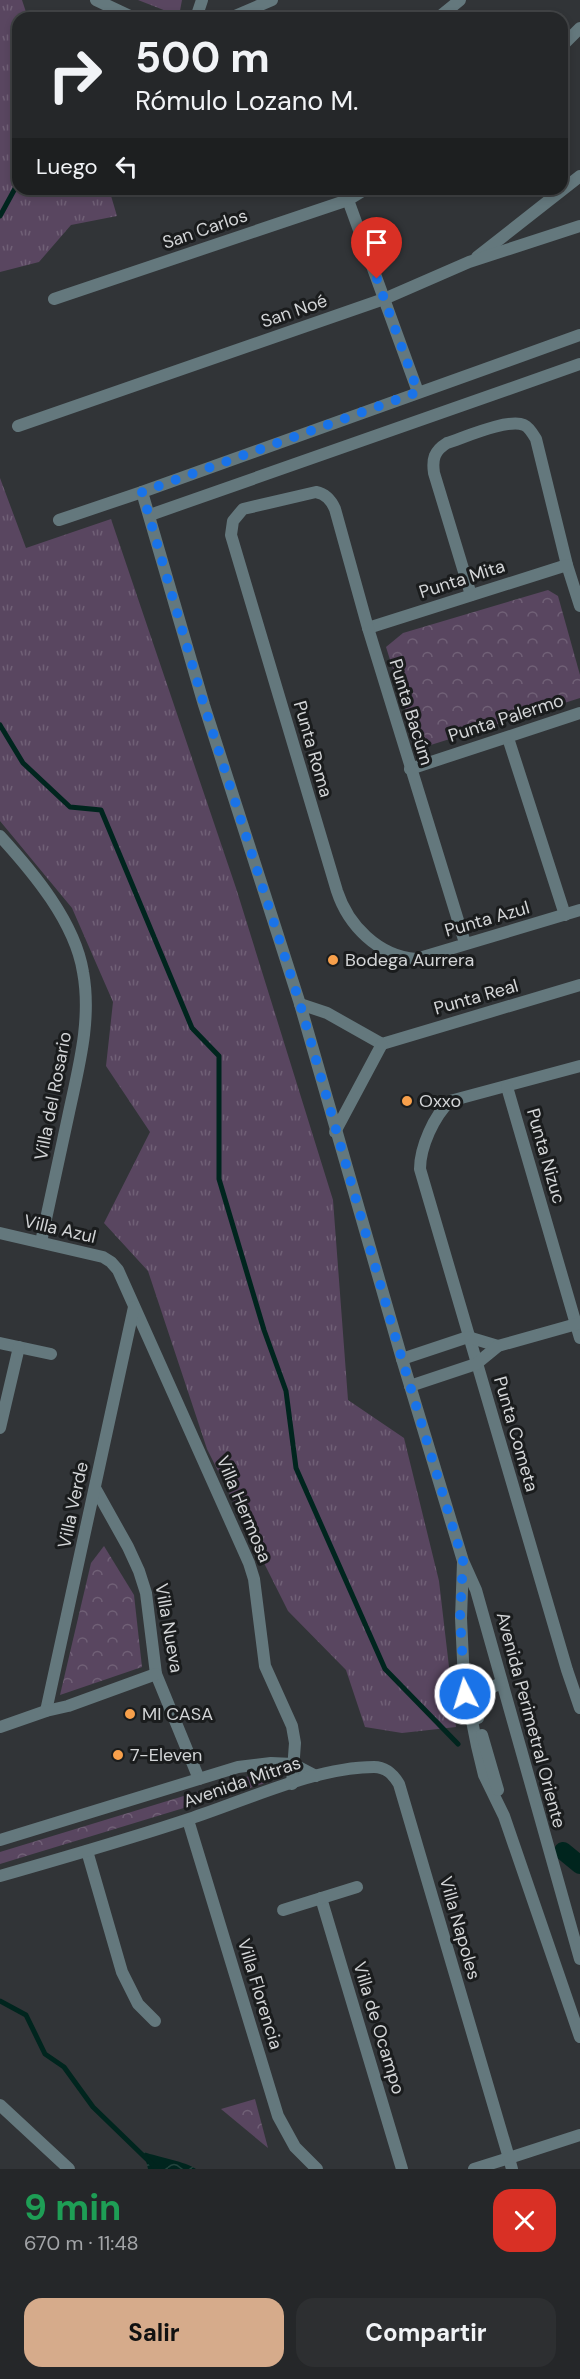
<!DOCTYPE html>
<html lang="es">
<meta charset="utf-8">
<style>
:root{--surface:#252729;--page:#2d2f31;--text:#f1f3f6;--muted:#a3a5a8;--line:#424446;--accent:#d6ab8b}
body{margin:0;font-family:"DM Sans",sans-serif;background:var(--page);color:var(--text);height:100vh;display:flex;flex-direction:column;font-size:22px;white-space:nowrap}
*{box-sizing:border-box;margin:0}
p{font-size:20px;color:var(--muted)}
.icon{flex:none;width:33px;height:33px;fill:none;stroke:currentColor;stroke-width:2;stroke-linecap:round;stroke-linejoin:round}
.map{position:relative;height:2169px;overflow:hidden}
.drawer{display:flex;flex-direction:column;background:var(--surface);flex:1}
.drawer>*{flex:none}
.guide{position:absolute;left:12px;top:12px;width:556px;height:183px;border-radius:18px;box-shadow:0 3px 9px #0003,0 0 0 2px var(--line);background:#252729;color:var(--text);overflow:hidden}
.pin{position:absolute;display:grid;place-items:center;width:51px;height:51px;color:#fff;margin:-62px -26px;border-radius:50% 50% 50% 0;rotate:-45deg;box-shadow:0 0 6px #0007}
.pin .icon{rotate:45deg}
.me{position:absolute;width:66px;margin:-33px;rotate:355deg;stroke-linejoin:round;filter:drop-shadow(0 0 4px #0008)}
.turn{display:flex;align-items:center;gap:21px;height:126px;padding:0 24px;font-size:27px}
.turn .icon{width:78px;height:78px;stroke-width:2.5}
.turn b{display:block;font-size:42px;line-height:51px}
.then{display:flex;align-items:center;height:57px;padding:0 24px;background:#0003;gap:12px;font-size:22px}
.round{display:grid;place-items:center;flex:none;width:63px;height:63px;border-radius:18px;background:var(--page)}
.headline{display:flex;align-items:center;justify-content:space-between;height:102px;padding:0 24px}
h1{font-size:36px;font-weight:700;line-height:45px;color:#1e9e55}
.action{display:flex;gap:12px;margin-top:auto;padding:12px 24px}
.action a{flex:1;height:69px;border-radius:18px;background:var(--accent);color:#111;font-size:24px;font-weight:700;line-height:69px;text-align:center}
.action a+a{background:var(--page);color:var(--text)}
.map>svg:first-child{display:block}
.grass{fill:url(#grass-tufts)}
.park{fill:url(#park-crowns)}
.water{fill:url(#water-waves)}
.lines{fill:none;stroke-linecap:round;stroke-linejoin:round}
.stream{stroke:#00251e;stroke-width:5}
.canal{stroke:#00251e;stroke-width:18}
.minor{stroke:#64787d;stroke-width:12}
.tertiary{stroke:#64787d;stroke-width:12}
.route{stroke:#1a73e8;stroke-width:10;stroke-dasharray:0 18}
.poi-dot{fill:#f8a04b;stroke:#1a1c1d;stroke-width:2}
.labels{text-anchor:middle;stroke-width:6;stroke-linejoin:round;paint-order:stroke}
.street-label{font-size:18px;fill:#d3d5d7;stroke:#1a1c1d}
.poi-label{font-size:18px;fill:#d3d5d7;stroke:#1a1c1d;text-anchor:start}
</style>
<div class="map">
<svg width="580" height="2169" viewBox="0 0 580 2169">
<defs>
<pattern id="grass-tufts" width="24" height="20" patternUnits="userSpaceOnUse" patternTransform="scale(1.5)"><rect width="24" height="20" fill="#594660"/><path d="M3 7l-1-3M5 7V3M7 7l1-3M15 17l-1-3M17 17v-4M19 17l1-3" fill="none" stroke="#706076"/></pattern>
<pattern id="park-crowns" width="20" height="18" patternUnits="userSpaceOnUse" patternTransform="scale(1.5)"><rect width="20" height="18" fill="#594660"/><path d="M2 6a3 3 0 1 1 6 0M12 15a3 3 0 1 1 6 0" fill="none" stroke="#706076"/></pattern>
<pattern id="water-waves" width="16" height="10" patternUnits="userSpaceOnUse" patternTransform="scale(1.5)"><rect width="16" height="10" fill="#00251e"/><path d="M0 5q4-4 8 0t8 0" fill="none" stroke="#24443e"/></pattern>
</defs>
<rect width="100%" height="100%" fill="#313437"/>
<g class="grass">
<path d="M 0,0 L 22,0 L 26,12 L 50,18 L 18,18 L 18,189 L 109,189 L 117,216 L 71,225 L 39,262 L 0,272 Z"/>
<path d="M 138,0 L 182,0 L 179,16 Z"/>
<path d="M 0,478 L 26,548 L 111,519 L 236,888 L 333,1200 L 348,1400 L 404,1438 L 439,1581 L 456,1727 L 402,1733 L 365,1727 L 346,1670 L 288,1611 L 207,1449 L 148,1271 L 104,1223 L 150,1132 L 106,1066 L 113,1002 L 72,908 L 0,821 Z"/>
</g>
<g class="park">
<path d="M 548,590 L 558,596 L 580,675 L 580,698 L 418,749 L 386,647 L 403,633 Z"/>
<path d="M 104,1546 L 134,1595 L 142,1667 L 60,1695 L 91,1563 Z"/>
<path d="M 269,1770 L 272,1781 L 0,1864 L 0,1852 Z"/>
<path d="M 255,2099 L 268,2148 L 221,2109 Z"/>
</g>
<path class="water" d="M 144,2152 C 158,2157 187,2162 196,2169 L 148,2169 Z"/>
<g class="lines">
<g class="stream">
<path d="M 0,216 L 18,183"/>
<path d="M 0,725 L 23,763 L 70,807 L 101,810 L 192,1028 L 219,1056 L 219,1179 L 264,1330 L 286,1391 L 296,1468 L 385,1669 L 458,1744"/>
<path d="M 0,2001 L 26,2015 L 45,2054 L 64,2067 L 93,2107 L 157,2169"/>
</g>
<path class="canal" d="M 563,1851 L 580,1865"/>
<g class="minor">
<path d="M 96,0 L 134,18"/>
<path d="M 196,18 L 202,0"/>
<path d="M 221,18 L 235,16 L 272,0"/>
<path d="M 438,18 L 460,0"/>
<path d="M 562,46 L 580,28"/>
<path d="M 344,189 L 418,392"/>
<path d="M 477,257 L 580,176"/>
<path d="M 54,299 L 348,200 L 366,189"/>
<path d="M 18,426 L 384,299 L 469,262 L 580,226"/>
<path d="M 59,520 L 142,492"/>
<path d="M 471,595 L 434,473 C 432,459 434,451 447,443 C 463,438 508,418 524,425 C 529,427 533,434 536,439 L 567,565 L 580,606"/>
<path d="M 368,628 L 567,565"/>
<path d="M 508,738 L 565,915"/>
<path d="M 410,769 L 580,713"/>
<path d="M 0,836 C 33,872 75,922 83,972 C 92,1021 78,1069 68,1117 C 59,1159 50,1201 41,1242"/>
<path d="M 465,943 L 368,628 L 335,509 C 331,500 326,494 316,492 L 243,509 L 233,521 L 231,535 L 337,891 C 348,925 378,956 416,959 L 580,910"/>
<path d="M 300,1004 L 327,1013 L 382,1044 L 580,985"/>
<path d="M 580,1066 L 450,1101 C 434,1116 420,1147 420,1169 L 567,1670 L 580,1708"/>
<path d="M 507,1087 L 580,1338"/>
<path d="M 335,1132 L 382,1044"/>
<path d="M 0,1233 L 103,1257 L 111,1262 L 118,1270 L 249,1563 L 254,1579 L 265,1666 L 292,1726 L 295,1743 L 292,1784"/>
<path d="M 0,1343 L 51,1354"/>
<path d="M 402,1359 L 468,1337 L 498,1346"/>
<path d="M 410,1386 L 476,1364 L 498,1346 L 580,1323"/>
<path d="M 0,1428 L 19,1347"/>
<path d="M 95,1488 L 128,1547 L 139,1571 L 146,1593 L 156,1674 L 199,1779"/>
<path d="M 46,1711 L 134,1307"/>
<path d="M 0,1727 L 46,1711 L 68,1706 L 156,1674"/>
<path d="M 188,1820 L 278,2116 L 295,2147 L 317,2169"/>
<path d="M 87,1851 L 122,1972 L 138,2004 L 155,2021"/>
<path d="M 321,1898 L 402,2169"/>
<path d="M 283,1910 L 357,1887"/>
<path d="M 0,2105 L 69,2169"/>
<path d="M 474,2169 L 509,2158 L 512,2169"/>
</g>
<g class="tertiary">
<path d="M 580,335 L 142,492 L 204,705 L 300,1004 L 402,1359 L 463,1561 L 476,1590 L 580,1959"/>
<path d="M 150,515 L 580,364"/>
<path d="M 463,1562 L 461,1618 L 464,1681 L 477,1746 L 484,1775 L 504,1816 L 580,2037"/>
<path d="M 478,1718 L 475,1707 L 480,1693 L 501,1683"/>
<path d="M 482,1735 L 498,1790"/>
<path d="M 0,1840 L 238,1767 L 271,1763 L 293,1764 L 316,1776"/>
<path d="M 0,1876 C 63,1858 126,1840 189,1819 C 245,1801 315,1767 374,1767 C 386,1767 393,1774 399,1784 L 509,2158 L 580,2135"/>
</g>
</g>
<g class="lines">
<path class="route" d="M 377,279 L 418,392 L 142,492 L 204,705 L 300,1004 L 395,1336 L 463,1561 L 460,1618 L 465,1694"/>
</g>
<g class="poi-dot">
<circle cx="333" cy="960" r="6"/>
<circle cx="407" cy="1101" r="6"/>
<circle cx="130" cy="1714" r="6"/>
<circle cx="118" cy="1755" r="6"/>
</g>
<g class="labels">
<g class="street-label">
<text transform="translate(205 229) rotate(-19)" y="6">San Carlos</text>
<text transform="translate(294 311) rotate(-19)" y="6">San Noé</text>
<text transform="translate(462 579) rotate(-18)" y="6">Punta Mita</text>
<text transform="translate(411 712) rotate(73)" y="6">Punta Bacúm</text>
<text transform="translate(506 718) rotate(-18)" y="6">Punta Palermo</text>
<text transform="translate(313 749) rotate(74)" y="6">Punta Roma</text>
<text transform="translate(487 919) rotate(-16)" y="6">Punta Azul</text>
<text transform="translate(476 997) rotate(-16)" y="6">Punta Real</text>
<text transform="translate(53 1096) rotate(-79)" y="6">Villa del Rosario</text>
<text transform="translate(546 1156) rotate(74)" y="6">Punta Nizuc</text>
<text transform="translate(60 1229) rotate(13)" y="6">Villa Azul</text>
<text transform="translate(516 1434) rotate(74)" y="6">Punta Cometa</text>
<text transform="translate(73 1505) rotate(-78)" y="6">Villa Verde</text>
<text transform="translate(244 1509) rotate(67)" y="6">Villa Hermosa</text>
<text transform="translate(169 1628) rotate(80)" y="6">Villa Nueva</text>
<text transform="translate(531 1720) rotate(75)" y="6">Avenida Perimetral Oriente</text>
<text transform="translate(242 1782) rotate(-19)" y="6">Avenida Mitras</text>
<text transform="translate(460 1928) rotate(74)" y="6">Villa Napoles</text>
<text transform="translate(260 1994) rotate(73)" y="6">Villa Florencia</text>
<text transform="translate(379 2028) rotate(73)" y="6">Villa de Ocampo</text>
</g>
<g class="poi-label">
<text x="345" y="966">Bodega Aurrera</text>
<text x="419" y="1107">Oxxo</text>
<text x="142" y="1720">MI CASA</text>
<text x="130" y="1761">7-Eleven</text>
</g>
</g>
</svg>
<div class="pin" style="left:377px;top:279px;background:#d93025"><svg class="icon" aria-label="arrive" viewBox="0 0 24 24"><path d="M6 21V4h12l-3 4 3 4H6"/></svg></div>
<svg class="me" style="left:465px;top:1694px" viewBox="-20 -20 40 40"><circle r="17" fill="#1a73e8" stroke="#fff" stroke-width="3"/><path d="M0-11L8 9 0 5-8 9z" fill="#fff"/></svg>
<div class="guide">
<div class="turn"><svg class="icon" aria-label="right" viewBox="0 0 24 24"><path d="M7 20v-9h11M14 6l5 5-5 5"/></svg><div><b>500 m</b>Rómulo Lozano M.</div></div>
<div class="then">Luego<svg class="icon" aria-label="left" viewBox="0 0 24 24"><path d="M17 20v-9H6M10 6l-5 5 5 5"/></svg></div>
</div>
</div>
<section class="drawer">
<div class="headline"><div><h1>9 min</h1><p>670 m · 11:48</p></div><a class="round" style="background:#d93025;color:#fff"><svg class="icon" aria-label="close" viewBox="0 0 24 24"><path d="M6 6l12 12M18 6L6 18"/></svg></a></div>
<div class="action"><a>Salir</a><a>Compartir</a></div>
</section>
